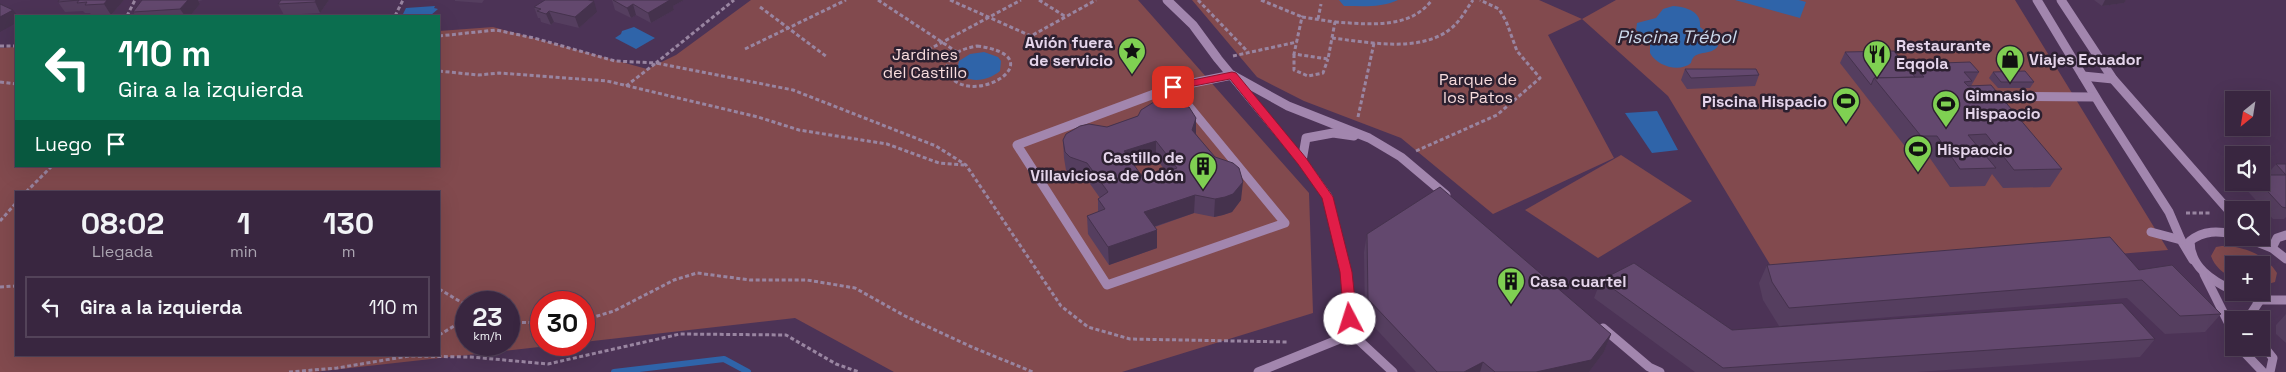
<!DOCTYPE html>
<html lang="es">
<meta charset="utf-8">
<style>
:root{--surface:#392640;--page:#402e47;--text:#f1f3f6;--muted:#aba5b1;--line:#534359}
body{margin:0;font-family:"Space Grotesk",sans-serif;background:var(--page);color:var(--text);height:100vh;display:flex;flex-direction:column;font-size:19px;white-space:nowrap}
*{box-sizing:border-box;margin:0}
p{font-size:16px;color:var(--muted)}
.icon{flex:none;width:28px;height:28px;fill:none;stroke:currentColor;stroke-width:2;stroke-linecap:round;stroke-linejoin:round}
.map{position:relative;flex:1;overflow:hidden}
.sheet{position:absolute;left:15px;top:191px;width:425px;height:165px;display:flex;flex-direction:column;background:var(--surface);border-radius:0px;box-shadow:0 5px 20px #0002,0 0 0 1px var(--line)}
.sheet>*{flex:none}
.hud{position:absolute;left:15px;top:15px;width:425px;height:152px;border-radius:0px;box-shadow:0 5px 20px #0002,0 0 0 1px var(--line);background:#0b6e4f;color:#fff;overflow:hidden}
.needle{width:32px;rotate:210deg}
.fabs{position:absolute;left:2225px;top:91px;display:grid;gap:10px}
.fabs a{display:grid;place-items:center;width:45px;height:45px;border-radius:0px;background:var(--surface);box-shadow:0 5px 20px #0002,0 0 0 1px var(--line);font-size:25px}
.speed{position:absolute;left:455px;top:291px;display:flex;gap:10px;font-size:25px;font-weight:700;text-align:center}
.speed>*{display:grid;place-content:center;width:65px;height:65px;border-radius:50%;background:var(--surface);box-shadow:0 5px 20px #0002,0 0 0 1px var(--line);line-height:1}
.speed small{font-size:12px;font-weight:400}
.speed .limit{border:8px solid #d22;background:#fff;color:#111}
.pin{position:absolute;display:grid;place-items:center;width:42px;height:42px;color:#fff;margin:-21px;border-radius:10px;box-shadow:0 2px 8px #0006}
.me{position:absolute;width:55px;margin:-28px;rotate:355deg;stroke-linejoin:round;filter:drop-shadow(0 0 4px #0008)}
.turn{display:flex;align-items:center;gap:18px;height:105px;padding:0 20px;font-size:22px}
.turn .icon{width:65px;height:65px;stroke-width:2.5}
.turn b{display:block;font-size:35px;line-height:42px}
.then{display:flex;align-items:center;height:48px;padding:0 20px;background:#0003;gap:10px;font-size:19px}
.eta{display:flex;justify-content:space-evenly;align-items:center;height:85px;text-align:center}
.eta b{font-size:30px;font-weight:700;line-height:35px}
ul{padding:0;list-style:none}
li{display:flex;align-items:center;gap:15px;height:62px;margin:0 10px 8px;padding:0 10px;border:2px solid var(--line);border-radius:0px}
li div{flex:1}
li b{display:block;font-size:19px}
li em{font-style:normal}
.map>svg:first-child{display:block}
.green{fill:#824a4e;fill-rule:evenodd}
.water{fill:#2f64a9}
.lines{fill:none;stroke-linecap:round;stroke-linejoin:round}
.stream{stroke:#2f64a9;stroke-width:6}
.path{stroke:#9985a1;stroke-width:3;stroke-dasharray:4 2.5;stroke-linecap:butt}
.minor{stroke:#a286ae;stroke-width:9}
.wall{fill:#553e5f;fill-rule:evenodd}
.shaded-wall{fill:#45324d}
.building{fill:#63486e;stroke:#45324d;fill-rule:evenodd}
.route{fill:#e11d48;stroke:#92132f}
.labels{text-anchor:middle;stroke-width:5;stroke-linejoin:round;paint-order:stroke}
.poi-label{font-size:16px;font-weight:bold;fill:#e5d5eb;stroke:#2c2030;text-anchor:start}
.park-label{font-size:16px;fill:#f8dcdd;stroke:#2c2030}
.water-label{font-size:18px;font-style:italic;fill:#cbd9ec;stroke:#2c2030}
</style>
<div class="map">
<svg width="2286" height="372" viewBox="0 0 2286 372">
<rect width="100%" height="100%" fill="#4c3356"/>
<g class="green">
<path d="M 751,0 L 1138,0 L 1309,193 L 1313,313 L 1122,372 L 894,372 L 795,318 L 584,342 L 584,302 L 541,302 L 541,345 L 557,345 L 314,372 L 0,372 L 0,48 L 16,47 L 16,166 L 439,166 L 439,31 L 493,27 L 647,69 L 676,55 ZM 16,192 L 439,192 L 439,355 L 16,355 ZM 466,302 L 509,302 L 509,345 L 466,345 Z"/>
<path d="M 1192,0 L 1539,0 L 1582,19 L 1616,0 L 2015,0 L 2168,250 L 1780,281 L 1668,96 L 1582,19 L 1548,35 L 1614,158 L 1493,214 L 1401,138 L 1304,101 L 1257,77 Z"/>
<path d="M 1621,155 L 1692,201 L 1598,258 L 1525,210 Z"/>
<path d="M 2222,246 C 2243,246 2265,254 2277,273 L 2275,282 L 2261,286 L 2261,265 L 2234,265 L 2234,279 C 2223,273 2215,267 2211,256 L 2216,247 Z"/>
</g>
<g class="water">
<path d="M 1339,0 L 1398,0 C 1381,8 1363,6 1344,6 Z"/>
<path d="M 1735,0 L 1799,0 L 1806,2 L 1800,18 Z"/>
<path d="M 435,6 L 434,8 L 438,9 L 431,15 L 402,16 L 406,8 Z"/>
<path d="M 1673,6 C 1687,7 1702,12 1700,27 L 1714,38 L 1718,46 C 1711,57 1694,48 1691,63 C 1679,73 1657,66 1650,53 L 1650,44 L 1636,30 L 1637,23 L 1656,18 L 1663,9 Z"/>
<path d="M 634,27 L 655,38 L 636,49 L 615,38 L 621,34 L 622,31 Z"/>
<path d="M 984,52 L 998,57 L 1001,61 L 1000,71 C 988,81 967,85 957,70 L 959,61 L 970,54 Z"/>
<path d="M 1657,111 L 1678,150 L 1652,153 L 1625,113 Z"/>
</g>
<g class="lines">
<path class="stream" d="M 614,372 L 724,359 L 748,372"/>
<g class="path">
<path d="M 878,0 L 957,52"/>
<path d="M 950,0 L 1031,36 L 1096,0"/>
<path d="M 1039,0 L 1066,17"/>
<path d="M 1198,0 L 1248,52"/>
<path d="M 1261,0 L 1302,17"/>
<path d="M 760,7 L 827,57"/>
<path d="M 127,16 L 135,0"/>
<path d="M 395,16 L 403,0"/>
<path d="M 1302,17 L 1335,22 L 1328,59 L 1294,54 Z"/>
<path d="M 1318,19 L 1321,4"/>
<path d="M 1335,22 C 1368,24 1409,30 1432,0"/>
<path d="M 439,36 L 496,30 L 534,38 L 615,61 L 656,63 L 734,0"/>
<path d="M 1332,38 C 1367,42 1418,53 1449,30 C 1460,22 1465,11 1473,0"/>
<path d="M 0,46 L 16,46"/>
<path d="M 977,46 C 1060,57 966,114 946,70 C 949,53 962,49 977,46 Z"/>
<path d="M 745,49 L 846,0"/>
<path d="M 1294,54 L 1294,70 L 1308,76 L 1323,73 L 1328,59"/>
<path d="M 1233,56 L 1297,42"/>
<path d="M 911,59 L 1021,0"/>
<path d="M 439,71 L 478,75 L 499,73 L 607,81 L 758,117 L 799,130 L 887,144 L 939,163 L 964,165"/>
<path d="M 0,82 L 16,84"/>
<path d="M 626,86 L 656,63 L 793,90 L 936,146 L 966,165 L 1061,306 L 1088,327 L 1130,339 L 1288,342"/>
<path d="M 1358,117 L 1374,43"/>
<path d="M 1416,151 L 1497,115 L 1540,78 L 1517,51 L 1506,21 L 1499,9 L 1480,0"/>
<path d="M 26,192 L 52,166"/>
<path d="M 2186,213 L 2210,213"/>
<path d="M 0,221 L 16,203"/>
<path d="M 0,287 L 16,286"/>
<path d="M 439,289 L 466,305"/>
<path d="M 584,320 L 614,311 L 674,280 L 697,273 L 750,280 L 807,280 L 855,288 L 905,316 L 974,348 L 1033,372"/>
<path d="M 509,322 L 541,323"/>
<path d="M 439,335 L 466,319"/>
<path d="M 289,372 L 337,368 L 409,356 L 471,357 L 548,364 L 680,334 L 786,335 L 836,364 L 859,372"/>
</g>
<g class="minor">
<path d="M 1167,0 L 1193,25 L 1218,59 L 1302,161 L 1328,197 L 1346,272 L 1352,334"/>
<path d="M 2037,0 L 2101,106 L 2169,212 L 2181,240 L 2193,260"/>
<path d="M 2061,0 L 2113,79 L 2231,213 L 2234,219"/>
<path d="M 2083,76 L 2113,79"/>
<path d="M 1173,87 L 1285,223 L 1107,285 L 1017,145 Z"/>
<path d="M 1173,87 L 1232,75 L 1288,106 L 1369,138 L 1401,157 L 1446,195"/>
<path d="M 1991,96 L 2095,97"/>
<path d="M 1302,161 L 1306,138 L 1333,133 L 1354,136"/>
<path d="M 2151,232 L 2181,240"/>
<path d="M 2234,234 C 2218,231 2204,230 2190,241 C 2190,267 2212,281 2234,291"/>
<path d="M 2247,238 L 2272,248 L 2286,259"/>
<path d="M 2272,248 L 2277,238 L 2286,235"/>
<path d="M 2204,274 L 2234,334"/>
<path d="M 2237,292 L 2260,300 L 2286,300"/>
<path d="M 2247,320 L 2260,300"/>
<path d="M 1603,328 L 1649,367 L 1660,372"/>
<path d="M 1352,334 L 1393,372"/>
<path d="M 2261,343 L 2273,358 L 2270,372"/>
<path d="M 2240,348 L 2263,372"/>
<path d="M 1258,372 L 1352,334"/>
</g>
</g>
<g class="wall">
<path d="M 59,0 L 124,0 L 111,15 L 92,16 L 90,13 L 85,13 L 83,11 L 65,12 L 58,2 Z"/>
<path d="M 142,0 L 203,0 L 199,1 L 200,4 L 190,16 L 136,16 L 133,12 Z"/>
<path d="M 280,0 L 329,0 L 320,13 L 284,15 L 278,4 Z"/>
<path d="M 455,0 L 484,0 L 482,3 L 455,1 Z"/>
<path d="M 612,0 L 684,0 L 673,6 L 674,10 L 651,23 L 636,15 L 631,18 L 615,10 Z"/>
<path d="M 2094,0 L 2126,0 L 2124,3 L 2102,6 Z"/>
<path d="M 534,7 L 597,12 L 579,28 L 554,22 L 551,25 L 541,22 L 540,18 L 538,18 Z"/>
<path d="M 1845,52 L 1910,70 L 1913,64 L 1979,72 L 1971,86 L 2062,169 L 2050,187 L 2003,188 L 1992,174 L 1985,186 L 1950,187 L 1927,154 L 1911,154 L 1840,63 Z"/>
<path d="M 1685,69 L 1759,75 L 1755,86 L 1687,89 L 1681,80 Z"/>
<path d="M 1993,72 L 2034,82 L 2030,88 L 1998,88 L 1989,78 Z"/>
<path d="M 1138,116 L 1196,118 L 1196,134 L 1241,200 L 1232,212 L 1223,215 L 1214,217 L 1194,213 L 1155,227 L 1157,248 L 1109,265 L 1088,234 L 1087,216 L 1098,212 L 1098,199 L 1100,198 L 1088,181 L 1071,175 L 1066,170 L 1064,158 L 1063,140 L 1107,127 ZM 1156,158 L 1166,172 L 1144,179 L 1134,166 Z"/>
<path d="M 2276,164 L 2286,164 L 2286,217 L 2284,219 L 2273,219 L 2243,186 L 2245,182 L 2261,182 Z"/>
<path d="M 1367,234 L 1611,334 L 1604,352 L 1589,372 L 1416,372 L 1365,317 L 1364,252 Z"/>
<path d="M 1767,265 L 2139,270 L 2221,314 L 2205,332 L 2165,334 L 2127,298 L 1779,326 L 1763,300 L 1759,283 Z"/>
<path d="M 1601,280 L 1732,330 L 2155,339 L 2140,357 L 1917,372 L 1695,372 L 1594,298 Z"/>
<path d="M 2286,314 L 2286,343 L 2276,334 L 2276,325 Z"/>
</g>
<g class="shaded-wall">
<path d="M 107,0 L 124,0 L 111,15 L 104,4 Z"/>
<path d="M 188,0 L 198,0 L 200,4 L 190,16 L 185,16 L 180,9 Z"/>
<path d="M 316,0 L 329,0 L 320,13 L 315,2 Z"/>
<path d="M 668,0 L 684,0 L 673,6 L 674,10 L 651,23 L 648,13 Z"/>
<path d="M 2105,0 L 2126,0 L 2124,3 L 2102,6 Z"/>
<path d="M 594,1 L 597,12 L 579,28 L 575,17 Z"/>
<path d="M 633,4 L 636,15 L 631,18 L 627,8 Z"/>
<path d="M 13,10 L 18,16 L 16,16 L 16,23 L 0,32 L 0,17 Z"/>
<path d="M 549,11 L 554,22 L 551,25 L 546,14 Z"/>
<path d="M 1196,118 L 1196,136 L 1192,130 Z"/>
<path d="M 1156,141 L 1156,158 L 1124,169 L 1124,151 Z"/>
<path d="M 1243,182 L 1241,200 L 1232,212 L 1223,215 L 1214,217 L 1215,199 Z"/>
<path d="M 1195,195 L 1194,213 L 1144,230 L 1144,212 Z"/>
<path d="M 1157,230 L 1157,248 L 1109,265 L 1108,247 Z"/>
<path d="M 1611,334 L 1604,352 L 1589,372 L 1536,372 Z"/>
<path d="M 1483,362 L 1480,372 L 1464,372 Z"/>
</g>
<g class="building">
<path d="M 59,0 L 107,0 L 104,4 L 85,5 L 87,2 L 77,3 L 79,0 L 58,2 Z"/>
<path d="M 142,0 L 188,0 L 180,9 L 133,12 Z"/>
<path d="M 281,0 L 316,0 L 315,2 L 278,4 Z"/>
<path d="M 545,0 L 588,0 L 594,1 L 575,17 L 549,11 L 546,14 L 537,11 L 541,9 L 534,7 Z"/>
<path d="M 613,0 L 670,0 L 648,13 L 633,4 L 627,8 Z"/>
<path d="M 0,4 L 13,10 L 0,17 Z"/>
<path d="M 1894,51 L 1915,77 L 1874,78 L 1871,85 L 1845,52 Z"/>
<path d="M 1970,62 L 1979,72 L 1964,72 L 1972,81 L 1964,82 L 1968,86 L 1991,85 L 2062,169 L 2014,170 L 1986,134 L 1968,135 L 1996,168 L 1960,169 L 1937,136 L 1921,136 L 1874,78 L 1924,77 L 1913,64 Z"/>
<path d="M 1685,69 L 1756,69 L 1759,75 L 1691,78 Z"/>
<path d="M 2025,71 L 2034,82 L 2001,82 L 1993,72 Z"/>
<path d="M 1173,101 L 1189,107 L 1196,118 L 1192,130 L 1215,157 L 1233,163 L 1239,168 L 1243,182 L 1233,194 L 1225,197 L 1215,199 L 1195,195 L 1144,212 L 1157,230 L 1108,247 L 1087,216 L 1105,209 L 1098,199 L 1108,192 L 1087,163 L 1070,157 L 1065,152 L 1063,140 L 1066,134 L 1080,126 L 1089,124 L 1107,127 L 1138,116 L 1141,110 L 1154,102 ZM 1156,141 L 1177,168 L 1144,179 L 1124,151 Z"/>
<path d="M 2276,164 L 2286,164 L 2286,208 L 2282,207 L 2259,182 L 2261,182 L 2261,175 L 2286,175 Z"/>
<path d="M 1440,187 L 1611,334 L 1591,360 L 1536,372 L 1495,372 L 1483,362 L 1464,372 L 1437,372 L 1368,299 L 1367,234 Z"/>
<path d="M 2110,237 L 2139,270 L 2172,265 L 2221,314 L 2180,316 L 2142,280 L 1789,308 L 1772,282 L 1767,265 Z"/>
<path d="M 1634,263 L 1732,330 L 2122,303 L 2155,339 L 1723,368 L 1601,280 Z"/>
</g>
<path class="route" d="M 1232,72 L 1236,73 L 1306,158 L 1333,197 L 1352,272 L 1357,319 L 1355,322 L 1346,322 L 1344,319 L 1340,272 L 1322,198 L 1298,164 L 1230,79 L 1173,90 L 1168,87 L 1173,84 Z"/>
<defs>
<g id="sight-pin" transform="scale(1.4375)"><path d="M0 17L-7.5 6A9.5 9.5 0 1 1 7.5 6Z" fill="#7fd052" stroke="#2c2030"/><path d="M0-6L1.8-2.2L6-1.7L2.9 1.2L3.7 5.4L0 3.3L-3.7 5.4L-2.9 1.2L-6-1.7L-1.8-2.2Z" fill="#111"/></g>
<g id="restaurant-pin" transform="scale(1.4375)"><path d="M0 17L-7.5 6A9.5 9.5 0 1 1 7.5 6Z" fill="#7fd052" stroke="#2c2030"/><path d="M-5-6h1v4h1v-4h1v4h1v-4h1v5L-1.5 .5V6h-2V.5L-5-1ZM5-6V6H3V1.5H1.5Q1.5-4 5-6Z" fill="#111"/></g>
<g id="shop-pin" transform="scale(1.4375)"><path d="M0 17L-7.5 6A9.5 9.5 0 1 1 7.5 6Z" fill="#7fd052" stroke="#2c2030"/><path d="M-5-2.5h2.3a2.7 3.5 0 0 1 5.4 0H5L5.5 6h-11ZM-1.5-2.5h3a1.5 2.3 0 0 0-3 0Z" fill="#111"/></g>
<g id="stadium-pin" transform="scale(1.4375)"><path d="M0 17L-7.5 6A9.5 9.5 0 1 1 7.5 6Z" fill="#7fd052" stroke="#2c2030"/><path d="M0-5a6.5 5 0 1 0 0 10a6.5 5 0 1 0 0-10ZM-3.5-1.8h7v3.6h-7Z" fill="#111"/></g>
<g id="building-pin" transform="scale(1.4375)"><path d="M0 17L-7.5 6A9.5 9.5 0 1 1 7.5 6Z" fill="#7fd052" stroke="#2c2030"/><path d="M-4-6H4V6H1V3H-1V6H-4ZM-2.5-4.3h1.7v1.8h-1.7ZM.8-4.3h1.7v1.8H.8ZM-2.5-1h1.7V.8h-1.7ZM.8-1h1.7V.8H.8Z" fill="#111"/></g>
</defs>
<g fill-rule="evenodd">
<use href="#sight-pin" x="1132" y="51"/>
<use href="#restaurant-pin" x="1877" y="54"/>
<use href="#shop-pin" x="2010" y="59"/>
<use href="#stadium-pin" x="1846" y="101"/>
<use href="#stadium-pin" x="1946" y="104"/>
<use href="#stadium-pin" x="1918" y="149"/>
<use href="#building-pin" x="1203" y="166"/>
<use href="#building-pin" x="1511" y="281"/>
</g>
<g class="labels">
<g class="poi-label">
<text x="1113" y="48" text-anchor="end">Avión fuera<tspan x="1113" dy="18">de servicio</tspan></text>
<text x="1896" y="51">Restaurante<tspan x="1896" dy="18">Eqqola</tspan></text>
<text x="2029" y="65">Viajes Ecuador</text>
<text x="1965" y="101">Gimnasio<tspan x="1965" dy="18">Hispaocio</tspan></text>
<text x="1827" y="107" text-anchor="end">Piscina Hispacio</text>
<text x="1937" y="155">Hispaocio</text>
<text x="1184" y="163" text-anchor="end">Castillo de<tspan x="1184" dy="18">Villaviciosa de Odón</tspan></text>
<text x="1530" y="287">Casa cuartel</text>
</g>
<g class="park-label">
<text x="925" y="60">Jardines<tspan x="925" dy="18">del Castillo</tspan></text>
<text x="1478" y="85">Parque de<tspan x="1478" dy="18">los Patos</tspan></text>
</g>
<g class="water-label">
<text x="1676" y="43">Piscina Trébol</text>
</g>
</g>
</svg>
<div class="fabs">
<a><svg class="needle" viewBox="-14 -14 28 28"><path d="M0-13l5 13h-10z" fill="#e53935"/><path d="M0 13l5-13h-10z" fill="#aba5b1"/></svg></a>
<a><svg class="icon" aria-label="sound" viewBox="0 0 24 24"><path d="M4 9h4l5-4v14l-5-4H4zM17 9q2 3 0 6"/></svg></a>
<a><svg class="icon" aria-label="search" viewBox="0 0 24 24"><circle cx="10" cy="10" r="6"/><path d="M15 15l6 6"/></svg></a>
<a>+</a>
<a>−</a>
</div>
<div class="speed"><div>23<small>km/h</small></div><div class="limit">30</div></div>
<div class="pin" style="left:1173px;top:87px;background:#d93025"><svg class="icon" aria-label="arrive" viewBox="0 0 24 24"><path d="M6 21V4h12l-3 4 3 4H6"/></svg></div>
<svg class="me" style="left:1350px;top:319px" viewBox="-20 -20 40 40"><circle r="19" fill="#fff"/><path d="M0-13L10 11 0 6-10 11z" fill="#e11d48"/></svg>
<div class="hud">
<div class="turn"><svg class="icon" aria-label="left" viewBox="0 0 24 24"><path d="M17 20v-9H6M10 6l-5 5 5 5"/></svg><div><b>110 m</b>Gira a la izquierda</div></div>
<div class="then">Luego<svg class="icon" aria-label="arrive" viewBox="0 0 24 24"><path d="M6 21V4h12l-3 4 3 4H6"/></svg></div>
</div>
<section class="sheet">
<div class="eta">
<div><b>08:02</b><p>Llegada</p></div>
<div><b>1</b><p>min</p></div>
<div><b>130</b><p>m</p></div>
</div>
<ul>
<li><svg class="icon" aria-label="left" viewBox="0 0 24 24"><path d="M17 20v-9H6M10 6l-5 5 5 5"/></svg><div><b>Gira a la izquierda</b></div><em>110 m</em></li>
</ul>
</section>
</div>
